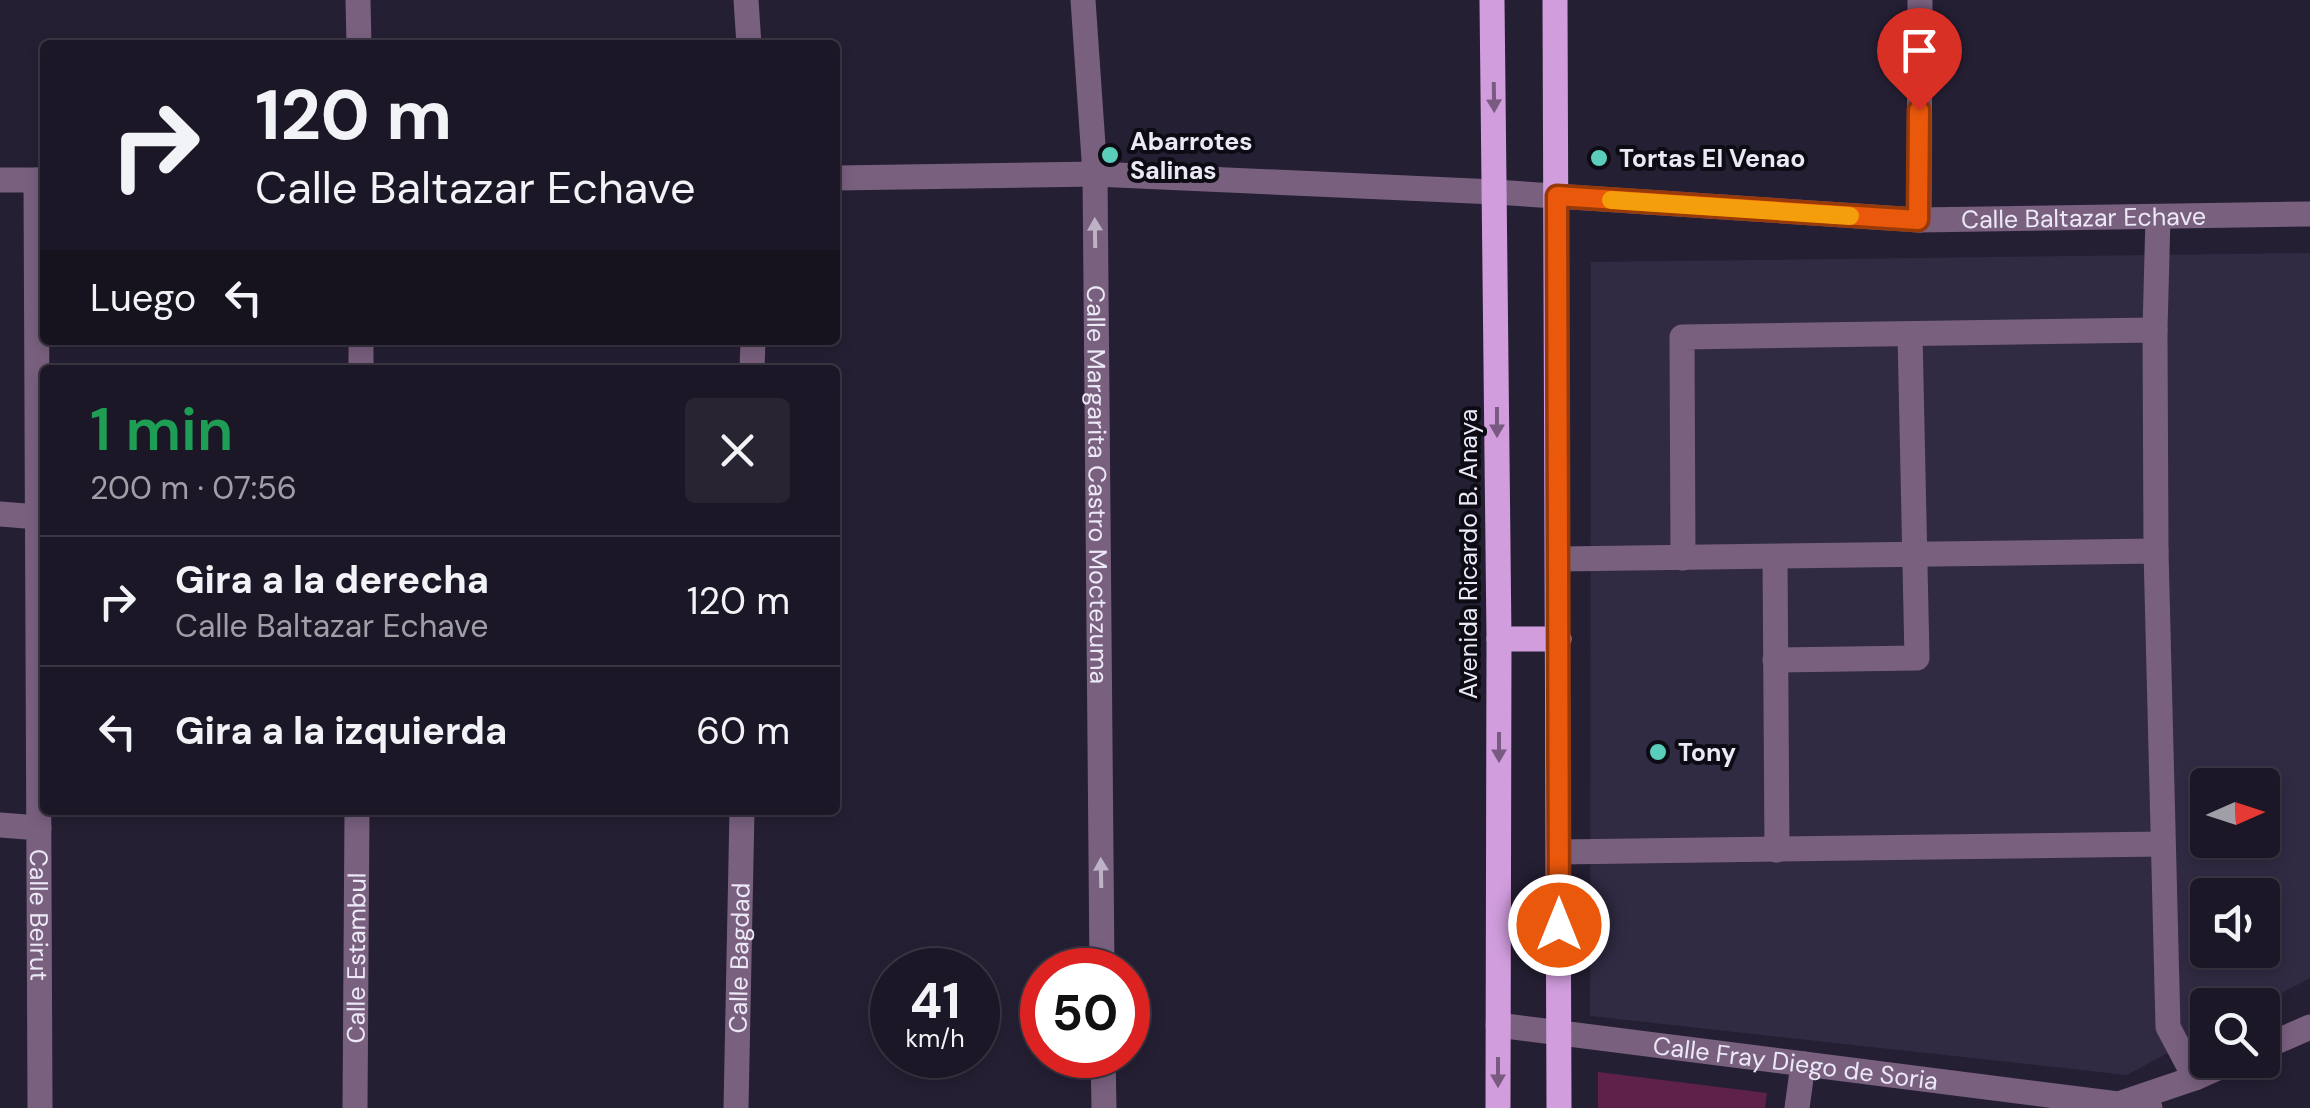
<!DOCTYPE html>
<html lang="es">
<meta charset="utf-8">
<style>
:root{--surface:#1c1726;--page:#292432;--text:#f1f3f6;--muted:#a09fa7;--line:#3a3643}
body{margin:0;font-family:"DM Sans",sans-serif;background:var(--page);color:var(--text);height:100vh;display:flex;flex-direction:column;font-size:38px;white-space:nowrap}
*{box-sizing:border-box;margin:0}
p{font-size:32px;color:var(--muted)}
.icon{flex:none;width:55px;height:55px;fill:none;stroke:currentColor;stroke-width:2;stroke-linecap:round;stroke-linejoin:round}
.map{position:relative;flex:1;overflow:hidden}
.details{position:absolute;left:40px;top:365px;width:800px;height:450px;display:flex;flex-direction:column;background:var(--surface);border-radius:10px;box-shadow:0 5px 15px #0003,0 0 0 2px var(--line)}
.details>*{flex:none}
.top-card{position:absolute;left:40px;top:40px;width:800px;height:305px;border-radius:10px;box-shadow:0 5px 15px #0003,0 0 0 2px var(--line);background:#1c1726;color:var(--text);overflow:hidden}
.needle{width:65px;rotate:87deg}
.buttons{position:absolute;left:2190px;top:768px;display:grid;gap:20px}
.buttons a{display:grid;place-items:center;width:90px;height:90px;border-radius:10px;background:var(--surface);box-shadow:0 5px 15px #0003,0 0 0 2px var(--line);font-size:50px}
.speed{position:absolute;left:870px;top:948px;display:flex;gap:20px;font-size:50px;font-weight:700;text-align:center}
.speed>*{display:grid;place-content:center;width:130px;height:130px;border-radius:50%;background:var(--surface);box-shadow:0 5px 15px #0003,0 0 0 2px var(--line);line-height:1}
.speed small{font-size:25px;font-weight:400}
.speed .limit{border:15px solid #d22;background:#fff;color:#111}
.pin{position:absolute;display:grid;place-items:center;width:85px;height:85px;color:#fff;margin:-102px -42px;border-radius:50% 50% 50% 0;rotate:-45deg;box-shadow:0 0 10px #0007}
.pin .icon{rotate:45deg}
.me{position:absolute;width:110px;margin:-55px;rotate:0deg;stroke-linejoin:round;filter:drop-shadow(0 0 8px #0008)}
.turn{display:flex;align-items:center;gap:35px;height:210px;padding:0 50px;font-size:45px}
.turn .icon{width:130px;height:130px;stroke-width:2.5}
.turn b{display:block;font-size:70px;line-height:85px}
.then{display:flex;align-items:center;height:95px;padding:0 50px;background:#0003;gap:20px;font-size:38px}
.round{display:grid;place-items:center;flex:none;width:105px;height:105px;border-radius:10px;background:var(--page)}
.summary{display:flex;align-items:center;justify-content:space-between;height:170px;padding:0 50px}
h1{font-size:60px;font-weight:600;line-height:75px;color:#1e9e55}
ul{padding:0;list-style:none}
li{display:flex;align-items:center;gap:30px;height:130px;padding:0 50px;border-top:2px solid var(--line)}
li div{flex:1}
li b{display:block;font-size:38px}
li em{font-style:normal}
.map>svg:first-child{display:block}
.built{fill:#312a43;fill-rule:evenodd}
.green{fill:#5e214a}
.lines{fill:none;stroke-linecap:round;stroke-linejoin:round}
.minor{stroke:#79607f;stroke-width:25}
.major{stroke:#d19ddd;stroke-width:25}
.oneway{fill:#795b82}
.oneway2{fill:#beb2c6}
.route-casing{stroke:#983908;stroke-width:25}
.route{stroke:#ea580c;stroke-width:18}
.slow{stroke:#f59e0b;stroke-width:18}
.poi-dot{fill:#5bcebb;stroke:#0d0b13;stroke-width:4}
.labels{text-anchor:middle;stroke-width:8;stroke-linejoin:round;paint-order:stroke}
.poi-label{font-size:25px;font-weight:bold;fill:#ece9f6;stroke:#0d0b13;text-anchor:start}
.street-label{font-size:25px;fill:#ece9f6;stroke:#0d0b13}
</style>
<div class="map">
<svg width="2310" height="1108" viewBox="0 0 2310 1108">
<rect width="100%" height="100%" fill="#251f33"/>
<path class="built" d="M 2310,253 L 2310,978 L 2259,1005 L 2208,1005 L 2207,1032 L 2127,1075 L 1590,1016 L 1591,262 ZM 2208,785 L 2262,785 L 2262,840 L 2208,840 ZM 2208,895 L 2262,895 L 2262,950 L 2208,950 Z"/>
<path class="green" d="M 1598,1072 L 1767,1093 L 1765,1108 L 1598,1108 Z"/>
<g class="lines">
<g class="minor">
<path d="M 358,0 L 359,45"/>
<path d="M 746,0 L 749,45"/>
<path id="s1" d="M 1083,0 L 1095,174 L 1102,970"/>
<path id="s2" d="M 835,178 L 1095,174 L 1495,192 L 1919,220 L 2310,214"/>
<path d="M 0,180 L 45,180"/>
<path id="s3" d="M 36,180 L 40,1108"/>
<path d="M 1919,220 L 1920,0"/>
<path d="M 2155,330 L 2158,217"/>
<path d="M 361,370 L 361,340"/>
<path d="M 752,370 L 753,340"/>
<path d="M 0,514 L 38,517"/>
<path d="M 1775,557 L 1777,850"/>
<path d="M 1683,558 L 1682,337 L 2155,330 L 2156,551"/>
<path d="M 1559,559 L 2156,551 L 2168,1027 L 2195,1078"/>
<path d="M 1775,660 L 1917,658 L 1910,334"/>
<path d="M 0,825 L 39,828"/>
<path d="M 1559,852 L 2163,844"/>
<path id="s4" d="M 1498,1025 L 2150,1108"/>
<path d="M 2262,1048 L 2310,1027"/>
<path d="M 1103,1055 L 1104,1108"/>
<path d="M 2124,1102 L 2195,1078 L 2235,1060"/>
<path id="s5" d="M 355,1108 L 357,810"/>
<path id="s6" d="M 736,1108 L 742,810"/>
<path d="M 1797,1108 L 1803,1064"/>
</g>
<g class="major">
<path d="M 1492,0 L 1499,639 L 1498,1108"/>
<path d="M 1555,0 L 1559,1108"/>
<path d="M 1499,639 L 1559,639"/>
</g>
</g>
<defs><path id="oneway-solid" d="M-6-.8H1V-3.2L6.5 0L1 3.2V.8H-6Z" transform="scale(2.5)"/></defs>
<g class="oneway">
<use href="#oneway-solid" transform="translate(1494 97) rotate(89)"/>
<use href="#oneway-solid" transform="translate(1497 422) rotate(90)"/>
<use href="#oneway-solid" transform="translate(1499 747) rotate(90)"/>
<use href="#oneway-solid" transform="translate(1498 1072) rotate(90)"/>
</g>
<g class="oneway2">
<use href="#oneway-solid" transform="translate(1095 233) rotate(-91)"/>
<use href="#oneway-solid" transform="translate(1101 873) rotate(-91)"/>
</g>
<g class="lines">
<g class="route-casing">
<path id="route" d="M 1559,925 L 1557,196 L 1918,220 L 1919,110"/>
</g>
<use href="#route" class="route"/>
<path class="slow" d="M 1611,200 L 1850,216"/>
</g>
<g class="poi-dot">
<circle cx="1110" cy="155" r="10"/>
<circle cx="1599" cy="158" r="10"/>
<circle cx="1658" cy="752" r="10"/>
</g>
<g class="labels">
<g class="poi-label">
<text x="1130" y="150">Abarrotes<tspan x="1130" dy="29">Salinas</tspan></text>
<text x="1619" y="167">Tortas El Venao</text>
<text x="1678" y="761">Tony</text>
</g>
<g class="street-label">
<text dy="9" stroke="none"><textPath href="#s2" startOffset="1250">Calle Baltazar Echave</textPath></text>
<text dy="9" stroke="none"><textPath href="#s1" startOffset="485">Calle Margarita Castro Moctezuma</textPath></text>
<text transform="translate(1468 554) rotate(-90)" y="9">Avenida Ricardo B. Anaya</text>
<text dy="9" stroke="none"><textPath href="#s3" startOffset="735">Calle Beirut</textPath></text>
<text dy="9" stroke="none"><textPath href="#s5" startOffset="150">Calle Estambul</textPath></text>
<text dy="9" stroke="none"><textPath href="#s6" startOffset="150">Calle Bagdad</textPath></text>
<text dy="9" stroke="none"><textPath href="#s4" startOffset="300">Calle Fray Diego de Soria</textPath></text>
</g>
</g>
</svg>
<div class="buttons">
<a><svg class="needle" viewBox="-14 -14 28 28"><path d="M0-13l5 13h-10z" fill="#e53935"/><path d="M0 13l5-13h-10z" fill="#a09fa7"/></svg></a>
<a><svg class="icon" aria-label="sound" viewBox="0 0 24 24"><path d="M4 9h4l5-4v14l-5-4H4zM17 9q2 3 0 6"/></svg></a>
<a><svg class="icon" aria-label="search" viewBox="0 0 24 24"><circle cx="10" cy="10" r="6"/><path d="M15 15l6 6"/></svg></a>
</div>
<div class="speed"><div>41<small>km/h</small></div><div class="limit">50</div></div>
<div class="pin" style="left:1919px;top:110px;background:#d93025"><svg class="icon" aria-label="arrive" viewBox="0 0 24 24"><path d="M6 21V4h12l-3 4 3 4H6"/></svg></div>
<svg class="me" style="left:1559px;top:925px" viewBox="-20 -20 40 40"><circle r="17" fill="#ea580c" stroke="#fff" stroke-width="3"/><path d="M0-11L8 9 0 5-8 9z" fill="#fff"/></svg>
<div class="top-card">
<div class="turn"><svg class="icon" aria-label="right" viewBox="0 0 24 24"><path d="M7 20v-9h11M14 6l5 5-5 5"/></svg><div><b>120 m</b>Calle Baltazar Echave</div></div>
<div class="then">Luego<svg class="icon" aria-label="left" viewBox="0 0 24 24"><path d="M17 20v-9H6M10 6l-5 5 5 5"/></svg></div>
</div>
<section class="details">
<div class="summary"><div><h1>1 min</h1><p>200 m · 07:56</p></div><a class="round"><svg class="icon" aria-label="close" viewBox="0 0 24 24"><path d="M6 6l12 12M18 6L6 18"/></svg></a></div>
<ul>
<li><svg class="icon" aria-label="right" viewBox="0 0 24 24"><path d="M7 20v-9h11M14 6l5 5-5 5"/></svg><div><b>Gira a la derecha</b><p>Calle Baltazar Echave</p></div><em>120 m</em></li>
<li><svg class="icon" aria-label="left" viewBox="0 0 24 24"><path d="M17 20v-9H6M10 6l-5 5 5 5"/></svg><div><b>Gira a la izquierda</b></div><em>60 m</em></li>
</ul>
</section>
</div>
